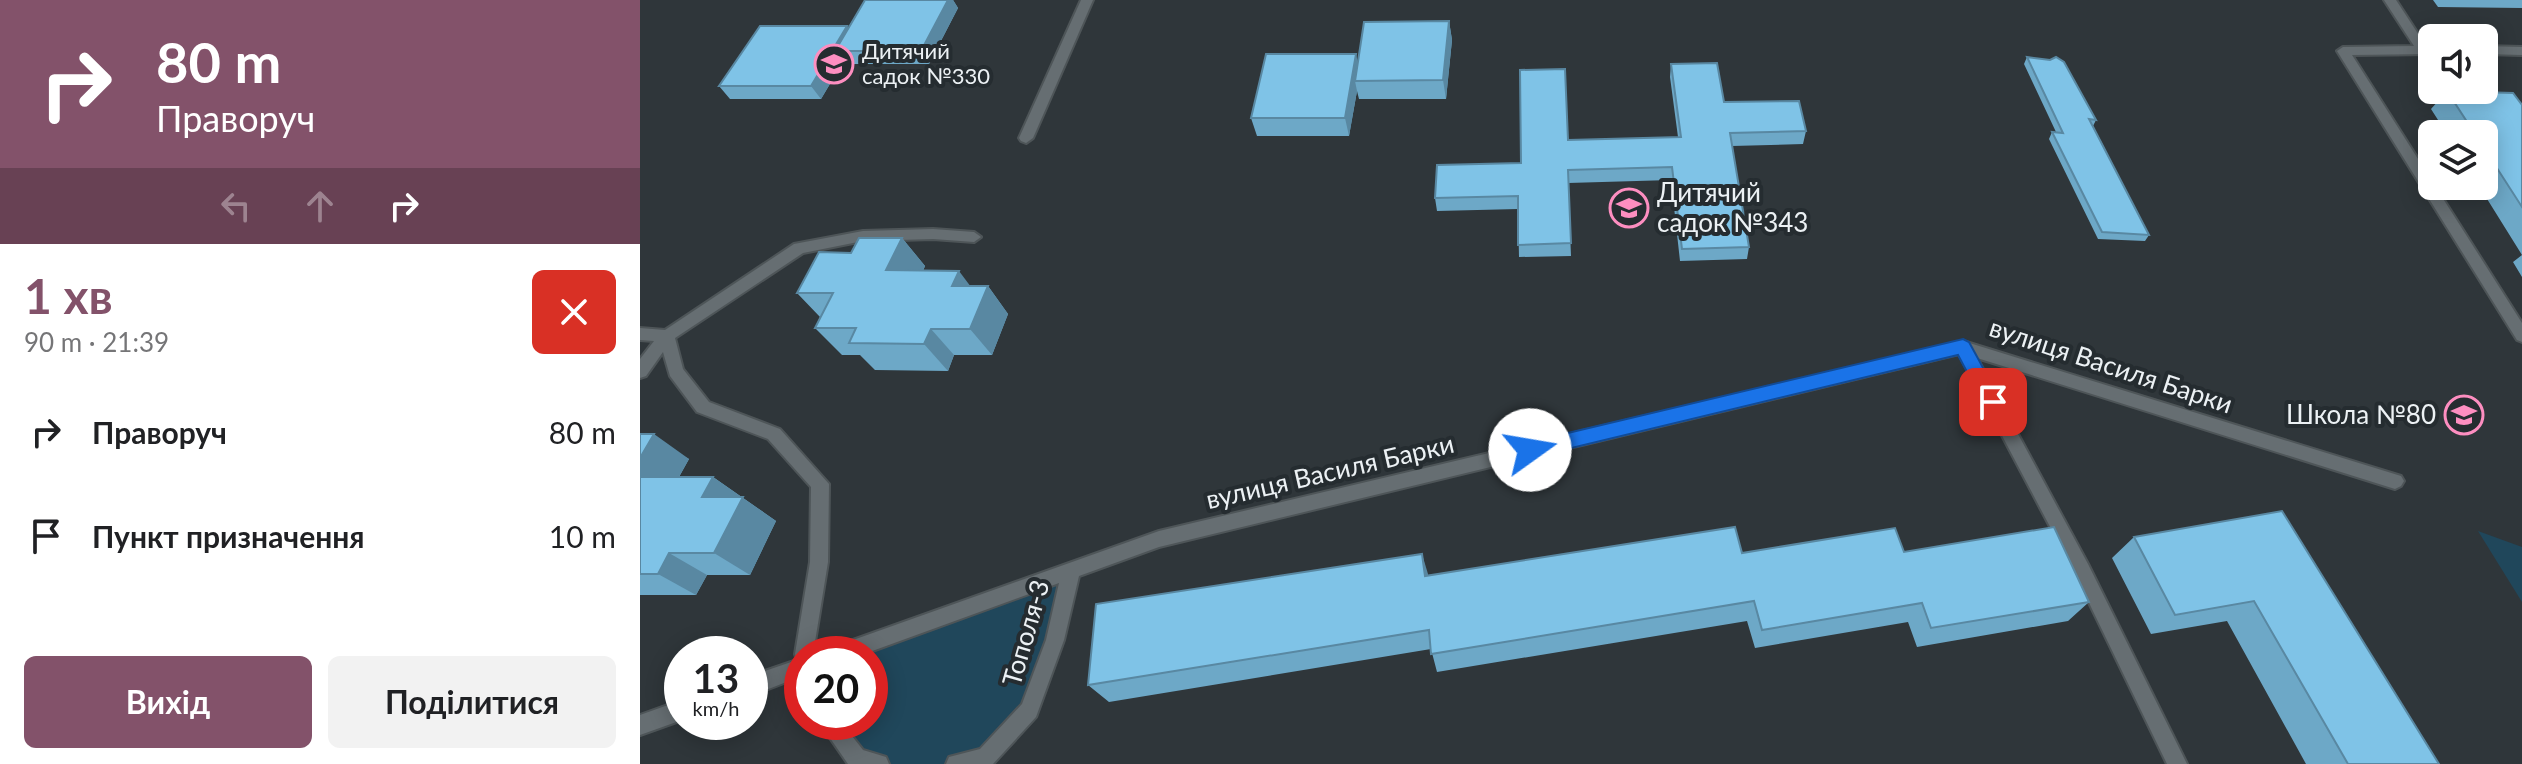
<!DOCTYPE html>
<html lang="uk">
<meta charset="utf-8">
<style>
:root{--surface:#fff;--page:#f2f2f2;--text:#202124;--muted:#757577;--accent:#83526a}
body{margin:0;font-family:Lato,sans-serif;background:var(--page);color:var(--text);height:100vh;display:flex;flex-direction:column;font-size:30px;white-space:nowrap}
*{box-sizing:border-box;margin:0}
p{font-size:26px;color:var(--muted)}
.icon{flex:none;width:44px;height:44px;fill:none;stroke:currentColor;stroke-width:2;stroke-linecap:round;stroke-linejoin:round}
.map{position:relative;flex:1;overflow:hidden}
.drawer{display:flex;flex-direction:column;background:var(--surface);width:640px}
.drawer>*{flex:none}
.hud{background:#83526a;color:#fff;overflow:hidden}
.buttons{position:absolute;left:1778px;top:24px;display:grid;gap:16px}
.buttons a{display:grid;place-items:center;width:80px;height:80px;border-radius:12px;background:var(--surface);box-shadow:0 4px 20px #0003;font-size:40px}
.speed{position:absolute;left:24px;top:636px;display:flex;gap:16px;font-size:40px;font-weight:700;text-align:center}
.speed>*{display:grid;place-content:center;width:104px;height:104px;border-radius:50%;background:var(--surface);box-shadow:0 4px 20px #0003;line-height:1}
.speed small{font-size:20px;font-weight:400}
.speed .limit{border:12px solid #d22;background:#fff;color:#111}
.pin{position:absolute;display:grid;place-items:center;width:68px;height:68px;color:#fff;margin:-34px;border-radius:16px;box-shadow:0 4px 12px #0006}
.me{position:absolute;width:88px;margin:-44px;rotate:77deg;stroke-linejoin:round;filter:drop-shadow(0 0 6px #0008)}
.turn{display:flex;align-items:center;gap:28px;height:168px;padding:0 24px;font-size:36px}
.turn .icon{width:104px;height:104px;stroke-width:2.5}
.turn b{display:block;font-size:56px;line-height:68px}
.lanes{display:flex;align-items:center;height:76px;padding:0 24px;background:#0003;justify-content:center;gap:40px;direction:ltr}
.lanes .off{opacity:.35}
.round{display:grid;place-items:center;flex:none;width:84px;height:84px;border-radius:12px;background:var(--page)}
.head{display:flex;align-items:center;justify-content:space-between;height:136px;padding:0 24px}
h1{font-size:48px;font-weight:700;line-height:60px;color:var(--accent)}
.primary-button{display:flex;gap:16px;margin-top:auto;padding:16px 24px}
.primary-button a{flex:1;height:92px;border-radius:12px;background:var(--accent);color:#fff;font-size:32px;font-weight:700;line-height:92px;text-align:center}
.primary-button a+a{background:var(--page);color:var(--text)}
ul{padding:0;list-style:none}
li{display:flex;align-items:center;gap:24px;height:104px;padding:0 24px}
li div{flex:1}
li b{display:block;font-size:30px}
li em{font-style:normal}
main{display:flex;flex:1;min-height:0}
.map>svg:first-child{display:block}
.green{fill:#20475b}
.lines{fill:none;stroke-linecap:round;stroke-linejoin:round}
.service-casing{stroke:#4e5558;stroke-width:4}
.service{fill:#666e72;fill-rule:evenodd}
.wall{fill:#6da8c7}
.shaded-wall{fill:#5988a2}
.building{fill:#7fc3e7;stroke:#5988a2;stroke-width:2}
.route{fill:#1a73e8;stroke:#114b97;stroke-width:2}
.labels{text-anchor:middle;stroke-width:8;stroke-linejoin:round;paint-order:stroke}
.far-poi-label{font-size:22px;fill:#ecf1f4;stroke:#252c30;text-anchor:start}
.poi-label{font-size:26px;fill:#ecf1f4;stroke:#252c30;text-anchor:start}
.street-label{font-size:26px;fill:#ecf1f4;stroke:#252c30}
</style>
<main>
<section class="drawer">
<div class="hud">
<div class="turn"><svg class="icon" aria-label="right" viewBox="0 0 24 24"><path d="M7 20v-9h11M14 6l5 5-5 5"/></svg><div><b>80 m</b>Праворуч</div></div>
<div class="lanes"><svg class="icon off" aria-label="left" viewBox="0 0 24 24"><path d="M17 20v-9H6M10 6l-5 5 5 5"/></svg><svg class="icon off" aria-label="ahead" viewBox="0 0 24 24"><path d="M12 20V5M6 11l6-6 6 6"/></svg><svg class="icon" aria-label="right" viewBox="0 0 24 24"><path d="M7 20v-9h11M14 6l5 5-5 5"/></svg></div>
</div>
<div class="head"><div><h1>1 хв</h1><p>90 m · 21:39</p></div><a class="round" style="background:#d93025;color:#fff"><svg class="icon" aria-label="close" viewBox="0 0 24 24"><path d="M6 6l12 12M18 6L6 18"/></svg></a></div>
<ul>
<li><svg class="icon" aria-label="right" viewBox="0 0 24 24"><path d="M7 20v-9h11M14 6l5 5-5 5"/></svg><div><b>Праворуч</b></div><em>80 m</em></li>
<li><svg class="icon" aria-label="arrive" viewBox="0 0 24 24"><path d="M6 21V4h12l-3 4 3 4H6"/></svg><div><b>Пункт призначення</b></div><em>10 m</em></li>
</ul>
<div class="primary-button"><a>Вихід</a><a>Поділитися</a></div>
</section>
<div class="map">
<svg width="1882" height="764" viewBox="0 0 1882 764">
<rect width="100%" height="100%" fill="#2f363a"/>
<g class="green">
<path d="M 1838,531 L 1882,547 L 1882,602 Z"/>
<path d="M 431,571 L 389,710 L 345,758 L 316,764 L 239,764 L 189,722 L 230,722 L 230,654 L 199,654 Z"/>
</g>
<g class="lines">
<g class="service-casing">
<g id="service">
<path d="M 441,0 L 453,0 L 393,138 L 386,143 L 381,141 L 379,138 Z"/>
<path d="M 1744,0 L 1756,0 L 1786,46 L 1792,46 L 1792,54 L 1712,55 L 1792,181 L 1792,186 L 1795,186 L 1882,323 L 1882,342 L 1877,340 L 1697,51 L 1703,47 L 1774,46 Z"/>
<path d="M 1844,46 L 1882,47 L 1882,55 L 1844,54 Z"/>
<path d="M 293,229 L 334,232 L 341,237 L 334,242 L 293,239 L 223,241 L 163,253 L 35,338 L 43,369 L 69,402 L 140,429 L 189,484 L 188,562 L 173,654 L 162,654 L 162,676 L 110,696 L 110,676 L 157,660 L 155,654 L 170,562 L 171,487 L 128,439 L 57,412 L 30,376 L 23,352 L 6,376 L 0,378 L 0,359 L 14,341 L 0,340 L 0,328 L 25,330 L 154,244 L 223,231 Z"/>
<path d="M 1323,341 L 1761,476 L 1764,481 L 1761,486 L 1755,489 L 1337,358 L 1448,564 L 1547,764 L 1527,764 L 1436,576 L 1319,354 L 519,547 L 439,576 L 424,640 L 396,717 L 353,764 L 306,764 L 309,757 L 340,749 L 382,704 L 406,640 L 419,583 L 224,654 L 190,654 L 192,648 L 199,645 L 519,531 Z"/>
<path d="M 42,700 L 42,720 L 0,735 L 0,715 Z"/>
<path d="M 179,722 L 201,722 L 223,750 L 246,757 L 249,764 L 208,764 Z"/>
</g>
</g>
<use href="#service" class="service"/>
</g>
<g class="wall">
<path d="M 225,0 L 313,0 L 318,8 L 289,64 L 205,64 L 203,62 L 181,99 L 90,99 L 79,86 L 208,28 Z"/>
<path d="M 1793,0 L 1882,0 L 1882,8 L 1798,7 Z"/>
<path d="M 809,21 L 812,40 L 806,99 L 719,99 L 717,91 L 709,136 L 617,136 L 611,118 L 718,61 Z"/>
<path d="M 1387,57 L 1456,120 L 1453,126 L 1509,235 L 1505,241 L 1458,239 L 1409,139 L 1412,132 L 1416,132 L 1384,64 Z"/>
<path d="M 1031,64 L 1084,102 L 1166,131 L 1163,144 L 1092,146 L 1109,247 L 1107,259 L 1040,261 L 1031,180 L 928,183 L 931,256 L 879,257 L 878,209 L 797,211 L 795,198 L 881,163 L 928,140 L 1038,137 L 1030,77 Z"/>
<path d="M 1807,91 L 1882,105 L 1882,277 L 1873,262 L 1882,255 L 1839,186 L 1844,186 L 1844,134 L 1807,134 L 1791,109 Z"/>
<path d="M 262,238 L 285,266 L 283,271 L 330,286 L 348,286 L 368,314 L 352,355 L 314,355 L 308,371 L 235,370 L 220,355 L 202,355 L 175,328 L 180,317 L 157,293 L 211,253 Z"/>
<path d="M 0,434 L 49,459 L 39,477 L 73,477 L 136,521 L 110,575 L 67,575 L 56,595 L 0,595 Z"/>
<path d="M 1642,511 L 1799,764 L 1666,764 L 1587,621 L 1511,634 L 1472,558 L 1494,537 Z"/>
<path d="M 1264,552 L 1449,602 L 1428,621 L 1277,647 L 1268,622 L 1115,648 L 1107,621 L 797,672 L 791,649 L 469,702 L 448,685 L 788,575 L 1102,553 Z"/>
</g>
<g class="shaded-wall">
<path d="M 308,0 L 313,0 L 318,8 L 289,64 L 281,51 Z"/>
<path d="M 809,21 L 812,40 L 806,99 L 803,80 Z"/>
<path d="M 207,26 L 216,39 L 195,51 L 203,62 L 181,99 L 171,86 Z"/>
<path d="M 716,54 L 720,72 L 715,81 L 717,91 L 709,136 L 705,118 Z"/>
<path d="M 262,238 L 285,266 L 270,298 L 246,270 Z"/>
<path d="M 319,271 L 340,299 L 312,286 Z"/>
<path d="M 348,286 L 368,314 L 352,355 L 330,329 Z"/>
<path d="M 291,329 L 314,355 L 308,371 L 284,344 Z"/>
<path d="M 14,434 L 49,459 L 26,500 L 0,484 L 0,458 Z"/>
<path d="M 73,477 L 136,521 L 110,575 L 74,553 L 62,497 Z"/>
<path d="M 29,553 L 67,575 L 56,595 L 18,574 Z"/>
<path d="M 782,554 L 788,574 L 791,596 L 785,576 Z"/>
</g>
<g class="building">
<path d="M 225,0 L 308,0 L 281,51 L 195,51 Z"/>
<path d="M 809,21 L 803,80 L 715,81 L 724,22 Z"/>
<path d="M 120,26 L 207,26 L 171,86 L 79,86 Z"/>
<path d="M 626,54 L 716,54 L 705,118 L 611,118 Z"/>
<path d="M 1387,57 L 1410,60 L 1416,57 L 1424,62 L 1456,120 L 1449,119 L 1509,235 L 1462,232 L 1412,132 L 1423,133 Z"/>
<path d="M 1077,63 L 1084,102 L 1159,101 L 1166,131 L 1090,133 L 1109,247 L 1042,249 L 1032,167 L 928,170 L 931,243 L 878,245 L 878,196 L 795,198 L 797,165 L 881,163 L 880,70 L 925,69 L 928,140 L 1041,137 L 1031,64 Z"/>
<path d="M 1807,91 L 1873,93 L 1882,105 L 1882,207 L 1844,148 L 1844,134 L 1835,134 Z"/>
<path d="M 219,238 L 262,238 L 246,270 L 319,271 L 312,286 L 348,286 L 330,329 L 291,329 L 284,344 L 209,343 L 216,328 L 175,328 L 193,293 L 157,293 L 179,252 L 211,253 Z"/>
<path d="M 0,434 L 14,434 L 0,458 Z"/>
<path d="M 0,477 L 73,477 L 62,497 L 103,497 L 74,553 L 29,553 L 18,574 L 0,574 Z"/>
<path d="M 1642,511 L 1799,764 L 1708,764 L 1614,601 L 1535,615 L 1494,537 Z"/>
<path d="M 1095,527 L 1102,553 L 1255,528 L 1264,552 L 1414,527 L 1449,602 L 1291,628 L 1282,603 L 1122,630 L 1114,601 L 791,654 L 789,630 L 448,685 L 456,604 L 782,554 L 785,576 Z"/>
</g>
<path class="route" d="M 1323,339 L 1329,342 L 1359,397 L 1362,402 L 1359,408 L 1346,408 L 1318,355 L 890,458 L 883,456 L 880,450 L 883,444 L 890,442 Z"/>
<defs>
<g id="school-ring" transform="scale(2)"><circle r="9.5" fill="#252c30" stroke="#fd8ec0" stroke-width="1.5"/><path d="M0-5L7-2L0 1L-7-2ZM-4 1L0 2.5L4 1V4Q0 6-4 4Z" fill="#fd8ec0"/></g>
</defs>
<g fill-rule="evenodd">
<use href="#school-ring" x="194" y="64"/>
<use href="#school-ring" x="989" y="208"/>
<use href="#school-ring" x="1824" y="415"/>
</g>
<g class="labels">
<g class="far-poi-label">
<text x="222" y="59">Дитячий<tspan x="222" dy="25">садок №330</tspan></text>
</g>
<g class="poi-label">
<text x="1017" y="202">Дитячий<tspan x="1017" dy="30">садок №343</tspan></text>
<text x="1796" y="424" text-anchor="end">Школа №80</text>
</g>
<g class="street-label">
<text transform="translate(1471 366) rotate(18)" y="9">вулиця Василя Барки</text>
<text transform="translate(690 472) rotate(-13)" y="9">вулиця Василя Барки</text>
<text transform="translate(386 633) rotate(-74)" y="9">Тополя-3</text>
</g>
</g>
</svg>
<div class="buttons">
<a><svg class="icon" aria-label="sound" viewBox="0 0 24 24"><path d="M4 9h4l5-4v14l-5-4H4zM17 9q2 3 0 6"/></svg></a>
<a><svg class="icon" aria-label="layers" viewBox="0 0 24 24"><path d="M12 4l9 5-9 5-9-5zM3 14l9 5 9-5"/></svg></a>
</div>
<div class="speed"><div>13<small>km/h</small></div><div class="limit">20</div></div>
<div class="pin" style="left:1353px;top:402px;background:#d93025"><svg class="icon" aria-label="arrive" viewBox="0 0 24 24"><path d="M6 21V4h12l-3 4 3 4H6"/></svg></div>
<svg class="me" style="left:890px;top:450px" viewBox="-20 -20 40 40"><circle r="19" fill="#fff"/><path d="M0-13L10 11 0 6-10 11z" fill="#1a73e8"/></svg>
</div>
</main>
